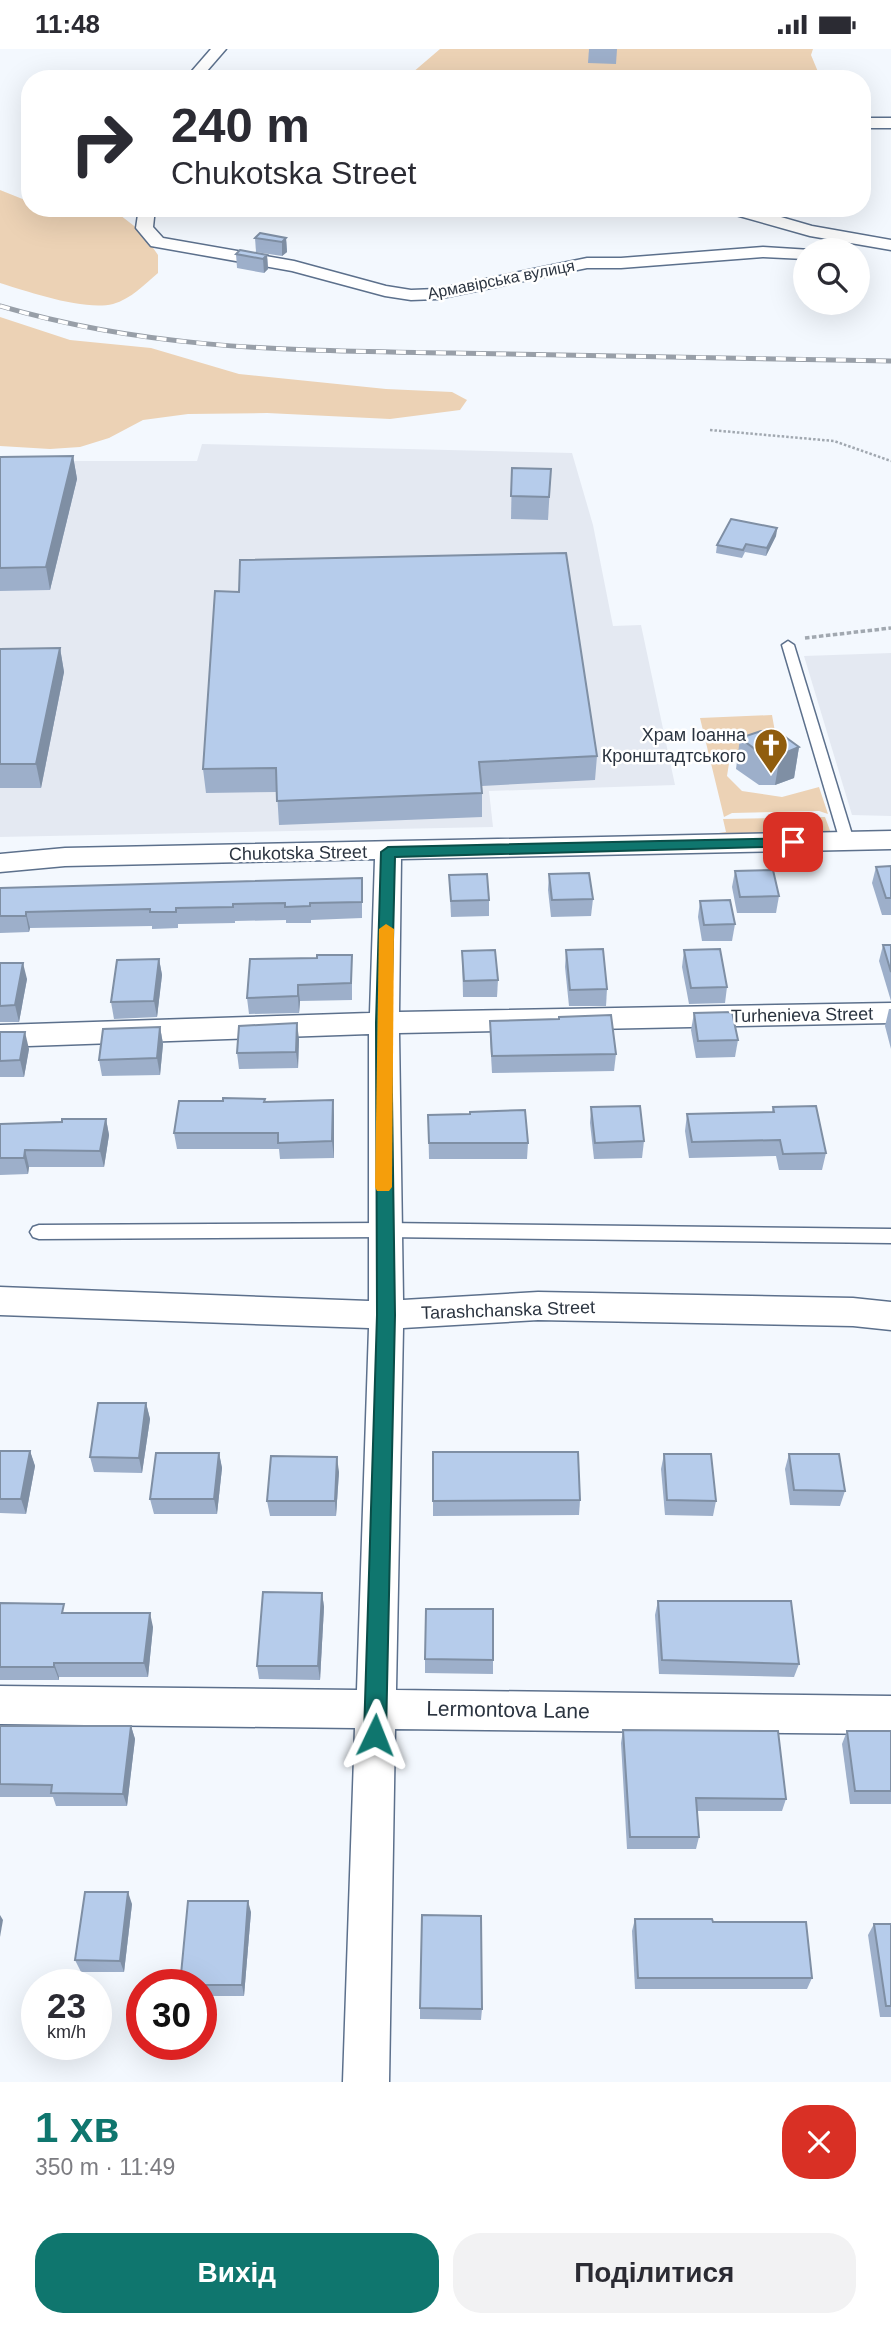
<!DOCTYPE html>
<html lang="uk">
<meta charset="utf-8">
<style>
:root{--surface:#fff;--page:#f2f2f3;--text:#2b2b33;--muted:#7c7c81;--accent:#0f766e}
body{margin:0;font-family:Helvetica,sans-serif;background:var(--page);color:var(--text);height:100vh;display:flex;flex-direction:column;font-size:26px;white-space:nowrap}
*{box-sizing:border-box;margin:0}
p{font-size:23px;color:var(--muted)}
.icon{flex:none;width:38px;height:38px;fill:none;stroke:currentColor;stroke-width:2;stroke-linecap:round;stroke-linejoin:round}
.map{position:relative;height:2033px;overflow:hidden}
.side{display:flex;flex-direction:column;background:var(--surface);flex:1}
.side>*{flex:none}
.guide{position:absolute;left:21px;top:21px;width:850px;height:147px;border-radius:28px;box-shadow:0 7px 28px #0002;background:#fff;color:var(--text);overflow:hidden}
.fabs{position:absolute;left:793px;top:189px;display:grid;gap:14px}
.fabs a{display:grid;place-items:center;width:77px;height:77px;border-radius:50%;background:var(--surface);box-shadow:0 7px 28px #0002;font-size:35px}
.speed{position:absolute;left:21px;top:1920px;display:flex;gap:14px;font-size:35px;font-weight:700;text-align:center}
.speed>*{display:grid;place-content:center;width:91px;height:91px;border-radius:50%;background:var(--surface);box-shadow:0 7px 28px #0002;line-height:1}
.speed small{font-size:18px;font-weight:400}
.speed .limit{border:10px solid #d22;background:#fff;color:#111}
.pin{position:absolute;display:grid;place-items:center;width:60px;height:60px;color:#fff;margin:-30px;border-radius:14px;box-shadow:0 4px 10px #0006}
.me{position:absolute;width:77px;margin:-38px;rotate:2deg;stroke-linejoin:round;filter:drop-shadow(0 0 5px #0008)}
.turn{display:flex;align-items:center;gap:24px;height:147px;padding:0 35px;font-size:32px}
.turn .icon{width:91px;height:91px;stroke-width:2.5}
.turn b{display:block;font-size:49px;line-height:60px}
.round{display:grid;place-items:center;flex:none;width:74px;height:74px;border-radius:28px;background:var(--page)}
.headline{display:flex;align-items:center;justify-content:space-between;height:119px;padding:0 35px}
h1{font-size:42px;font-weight:700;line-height:52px;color:var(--accent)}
.button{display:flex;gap:14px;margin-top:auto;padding:14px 35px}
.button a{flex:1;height:80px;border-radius:28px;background:var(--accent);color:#fff;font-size:28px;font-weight:700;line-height:80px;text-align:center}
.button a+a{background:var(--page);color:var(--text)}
.status{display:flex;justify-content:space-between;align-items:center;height:49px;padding:0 35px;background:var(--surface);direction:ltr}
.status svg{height:19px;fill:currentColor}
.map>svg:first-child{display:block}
.built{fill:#e4e9f2}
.green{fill:#ecd2b5}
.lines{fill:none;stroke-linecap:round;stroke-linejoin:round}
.lane-casing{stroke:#5c708c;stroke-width:3}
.street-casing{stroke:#5c708c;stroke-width:3}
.path-far1{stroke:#a1a8b0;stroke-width:2.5;stroke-dasharray:2.5 2;stroke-linecap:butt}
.path{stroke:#a1a8b0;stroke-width:3.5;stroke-dasharray:4.5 2.5;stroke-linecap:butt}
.lane{fill:#fff;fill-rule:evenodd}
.street{fill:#fff;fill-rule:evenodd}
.rail-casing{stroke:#989fa8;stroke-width:5}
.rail{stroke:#fff;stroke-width:3.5;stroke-dasharray:10;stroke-linecap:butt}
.wall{fill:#9dafca}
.shaded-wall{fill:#7f8fa4}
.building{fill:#b6cceb;stroke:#7f8fa4;stroke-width:2}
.route{fill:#0f766e;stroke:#0a4d48;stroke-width:2}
.slow{fill:#f59e0b}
.labels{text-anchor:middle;stroke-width:5;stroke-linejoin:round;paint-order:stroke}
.far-street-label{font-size:16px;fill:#2b3440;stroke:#fff}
.poi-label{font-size:18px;fill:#2b3440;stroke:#fff;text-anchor:end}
.street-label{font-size:18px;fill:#2b3440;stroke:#fff}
.near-street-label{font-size:21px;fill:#2b3440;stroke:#fff}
</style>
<div class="status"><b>11:48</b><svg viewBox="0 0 49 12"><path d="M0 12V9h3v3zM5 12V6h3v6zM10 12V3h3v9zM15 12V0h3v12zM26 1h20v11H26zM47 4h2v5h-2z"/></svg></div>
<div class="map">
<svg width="891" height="2033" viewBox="0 0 891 2033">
<rect width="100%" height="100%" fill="#f3f8fe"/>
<g class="built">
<path d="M 202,395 L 572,404 L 593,476 L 613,577 L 641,576 L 675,736 L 489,742 L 493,778 L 0,788 L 0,412 L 197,412 Z"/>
<path d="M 891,604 L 891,767 L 852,766 L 804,607 Z"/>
</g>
<g class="green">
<path d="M 440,0 L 813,0 L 811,6 L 821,30 L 405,30 Z"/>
<path d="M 0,141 L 30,153 L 30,159 L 84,159 L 116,163 L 142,183 L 158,206 L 158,224 C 145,235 131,250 113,255 C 84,262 29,243 0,234 Z"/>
<path d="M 0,268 L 70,291 L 151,299 L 239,325 L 386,340 L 452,343 L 467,351 L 460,361 L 390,370 L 267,364 L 188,365 L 143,371 L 109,389 L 80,398 L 50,400 L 0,397 Z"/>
<path d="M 772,666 L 777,694 L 730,708 L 727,727 L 742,742 L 782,748 L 819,738 L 828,765 L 819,762 L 732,764 L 724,768 L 700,669 Z"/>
<path d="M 825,768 L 832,787 L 692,788 L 726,783 L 723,770 Z"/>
</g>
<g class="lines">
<g class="lane-casing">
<g id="lane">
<path d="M 788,592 L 794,596 L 854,792 L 852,795 L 842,795 L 840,792 L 782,596 Z"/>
<path d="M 384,1174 L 891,1180 L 891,1194 L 384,1188 L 39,1190 L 33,1188 L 30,1183 L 33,1178 L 39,1176 Z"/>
</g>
</g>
<g class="street-casing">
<g id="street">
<path d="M 211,0 L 226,0 L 200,30 L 185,30 Z"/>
<rect x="863" y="69" width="28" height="10"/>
<path d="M 139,159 L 155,159 L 153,178 L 163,189 L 294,212 L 386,237 L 411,241 L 437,240 L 587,209 L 621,209 L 763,198 L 811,201 L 805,201 L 805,210 L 763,208 L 621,219 L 587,219 L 437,250 L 411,251 L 385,247 L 292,222 L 151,197 L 136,179 Z"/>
<path d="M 723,159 L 750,159 L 812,177 L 891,191 L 891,201 L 810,187 L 725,163 Z"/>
<path d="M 891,782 L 891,800 L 401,810 L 399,963 L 891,954 L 891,974 L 399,984 L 403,1251 L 538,1243 L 853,1249 L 891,1253 L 891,1281 L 853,1277 L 538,1271 L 403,1279 L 396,1641 L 891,1647 L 891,1685 L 395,1680 L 389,2033 L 343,2033 L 355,1679 L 0,1675 L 0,1637 L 357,1641 L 369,1279 L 0,1266 L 0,1238 L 369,1252 L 369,985 L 0,998 L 0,976 L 370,964 L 375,810 L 65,817 L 0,823 L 0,805 L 65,799 Z"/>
</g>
</g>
<path class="path-far1" d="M 710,381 L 834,392 L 891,412"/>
<path class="path" d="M 805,589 L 891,579"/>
<use href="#lane" class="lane"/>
<use href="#street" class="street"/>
<g class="rail-casing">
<path id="rail" d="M 0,257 C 154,302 293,301 451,304 C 598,307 744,309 891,312"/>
</g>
<use href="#rail" class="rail"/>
</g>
<g class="wall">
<path d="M 589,0 L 617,0 L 616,15 L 588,14 Z"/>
<path d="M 255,189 L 286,189 L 287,203 L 282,207 L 256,203 Z"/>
<path d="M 236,205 L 267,206 L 268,220 L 264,224 L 237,219 Z"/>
<path d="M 73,407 L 77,430 L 50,541 L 0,542 L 0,408 Z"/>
<path d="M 512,419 L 551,420 L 548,471 L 511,470 Z"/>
<path d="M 777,479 L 776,487 L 766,507 L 745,503 L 742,509 L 716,504 L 717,496 Z"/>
<path d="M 60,599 L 64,623 L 41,739 L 0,739 L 0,600 Z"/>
<path d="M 740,689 L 799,698 L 794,729 L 775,736 L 759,736 L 736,720 Z"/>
<path d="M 597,707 L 595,731 L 482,737 L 482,768 L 279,776 L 277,743 L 206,744 L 203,720 Z"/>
<path d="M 891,817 L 891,866 L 882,866 L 872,834 L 876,818 Z"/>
<path d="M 735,822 L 779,847 L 776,864 L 737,864 L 732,838 Z"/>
<path d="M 549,825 L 593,850 L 591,867 L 551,868 L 548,841 Z"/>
<path d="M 449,826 L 489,851 L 489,867 L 451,868 Z"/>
<path d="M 0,839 L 362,845 L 362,869 L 311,871 L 311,874 L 286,874 L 286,871 L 235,872 L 235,874 L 178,875 L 178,879 L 152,880 L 152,877 L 30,879 L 29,883 L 0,884 Z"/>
<path d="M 700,852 L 735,875 L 732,892 L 702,892 L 698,868 Z"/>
<path d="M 883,896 L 891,896 L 891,952 L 879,912 Z"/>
<path d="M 566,901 L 607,940 L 606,957 L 569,957 L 565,918 Z"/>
<path d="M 684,901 L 727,938 L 725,954 L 689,955 L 682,918 Z"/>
<path d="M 462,902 L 498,931 L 497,948 L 463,948 Z"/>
<path d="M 352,906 L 352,951 L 300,952 L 299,964 L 249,965 L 247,949 Z"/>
<path d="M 159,910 L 162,926 L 157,968 L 114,970 L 111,953 Z"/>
<path d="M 0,914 L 27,930 L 19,973 L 0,973 Z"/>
<path d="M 889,960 L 891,960 L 891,1000 L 885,977 Z"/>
<path d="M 694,964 L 738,991 L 735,1008 L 696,1009 L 691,981 Z"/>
<path d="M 490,972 L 616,1005 L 614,1022 L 492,1024 L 490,988 Z"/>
<path d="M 160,978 L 163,995 L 160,1026 L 102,1027 L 99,1011 Z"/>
<path d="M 0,983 L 29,1000 L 24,1028 L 0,1028 Z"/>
<path d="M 299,990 L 298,1019 L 239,1020 L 237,1004 Z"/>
<path d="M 333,1051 L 334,1067 L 334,1109 L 280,1110 L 279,1100 L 177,1100 L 174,1084 L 265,1053 Z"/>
<path d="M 591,1058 L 644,1092 L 642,1109 L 594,1110 L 590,1074 Z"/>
<path d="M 773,1058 L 826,1104 L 822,1121 L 779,1121 L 776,1107 L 689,1109 L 685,1082 L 687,1065 L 772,1063 Z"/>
<path d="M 428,1066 L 528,1094 L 527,1110 L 429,1110 Z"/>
<path d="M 106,1070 L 109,1086 L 104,1118 L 29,1118 L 28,1125 L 0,1126 L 0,1075 Z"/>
<path d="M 146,1354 L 150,1370 L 142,1424 L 94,1423 L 90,1408 Z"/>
<path d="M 0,1402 L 30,1402 L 35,1417 L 26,1465 L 0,1464 Z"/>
<path d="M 433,1403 L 580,1451 L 579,1466 L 433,1467 Z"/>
<path d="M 219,1404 L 222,1419 L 217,1465 L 154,1465 L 150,1450 Z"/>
<path d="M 664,1405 L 716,1452 L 713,1467 L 665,1466 L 661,1420 Z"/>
<path d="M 789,1405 L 845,1442 L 840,1457 L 790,1456 L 785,1420 Z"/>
<path d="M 339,1423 L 336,1467 L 270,1467 L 267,1452 Z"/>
<path d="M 322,1544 L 324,1558 L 320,1631 L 259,1630 L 257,1617 Z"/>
<path d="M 658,1552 L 799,1615 L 794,1628 L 659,1625 L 655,1566 Z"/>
<path d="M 0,1554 L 153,1578 L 148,1628 L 59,1628 L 59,1631 L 0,1631 Z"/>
<path d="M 425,1610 L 493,1611 L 493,1625 L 425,1624 Z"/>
<path d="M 0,1677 L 131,1677 L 135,1690 L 127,1757 L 56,1757 L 53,1748 L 0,1748 Z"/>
<path d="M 623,1681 L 786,1750 L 782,1762 L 697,1762 L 699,1788 L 696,1800 L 627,1800 L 621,1694 Z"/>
<path d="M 847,1682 L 891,1682 L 891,1755 L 850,1755 L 842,1695 Z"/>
<path d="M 132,1855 L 124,1923 L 81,1923 L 75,1911 Z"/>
<path d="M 251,1863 L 244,1947 L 201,1947 L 201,1936 Z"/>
<path d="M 635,1870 L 713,1873 L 812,1929 L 807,1940 L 635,1940 L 632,1882 Z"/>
<path d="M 874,1875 L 891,1875 L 891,1968 L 880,1968 L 868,1886 Z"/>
<path d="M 420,1959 L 482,1960 L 481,1971 L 420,1970 Z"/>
</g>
<g class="shaded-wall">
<path d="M 286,189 L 287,203 L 282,207 L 282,193 Z"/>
<path d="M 267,206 L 268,220 L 264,224 L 263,210 Z"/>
<path d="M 73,407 L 77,430 L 50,541 L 46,518 Z"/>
<path d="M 777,479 L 776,487 L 766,507 L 767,499 Z"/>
<path d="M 60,599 L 64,623 L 41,739 L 36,715 Z"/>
<path d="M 799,698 L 794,729 L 775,736 L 780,706 Z"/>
<path d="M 26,863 L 30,879 L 29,883 L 26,867 Z"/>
<path d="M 159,910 L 162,926 L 157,968 L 154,952 Z"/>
<path d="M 23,914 L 27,930 L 19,973 L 15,956 Z"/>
<path d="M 298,936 L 300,952 L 299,964 L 298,947 Z"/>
<path d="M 297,974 L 299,990 L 298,1019 L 296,1003 Z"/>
<path d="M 160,978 L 163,995 L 160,1026 L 157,1009 Z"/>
<path d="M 25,983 L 29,1000 L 24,1028 L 20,1011 Z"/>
<path d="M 333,1051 L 334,1067 L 334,1109 L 332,1092 Z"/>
<path d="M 106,1070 L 109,1086 L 104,1118 L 100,1102 Z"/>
<path d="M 25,1101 L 29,1118 L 28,1125 L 24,1109 Z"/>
<path d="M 146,1354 L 150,1370 L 142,1424 L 139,1409 Z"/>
<path d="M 30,1402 L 35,1417 L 26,1465 L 21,1450 Z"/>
<path d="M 219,1404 L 222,1419 L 217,1465 L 214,1450 Z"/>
<path d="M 337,1408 L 339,1423 L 336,1467 L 335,1452 Z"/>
<path d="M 322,1544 L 324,1558 L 320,1631 L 318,1617 Z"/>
<path d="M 150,1564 L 153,1578 L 148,1628 L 144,1614 Z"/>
<path d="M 54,1614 L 59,1628 L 59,1631 L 54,1618 Z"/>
<path d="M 131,1677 L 135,1690 L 127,1757 L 123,1745 Z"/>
<path d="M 128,1843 L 132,1855 L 124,1923 L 120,1912 Z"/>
<path d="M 248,1852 L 251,1863 L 244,1947 L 242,1936 Z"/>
<path d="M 0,1866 L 3,1871 L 0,1888 Z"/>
</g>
<g class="building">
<path d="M 260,184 L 286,189 L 282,193 L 255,189 Z"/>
<path d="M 240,201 L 267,206 L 263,210 L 236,205 Z"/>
<path d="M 73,407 L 46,518 L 0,519 L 0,408 Z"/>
<path d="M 512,419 L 551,420 L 549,448 L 511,447 Z"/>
<path d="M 731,470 L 777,479 L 767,499 L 746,495 L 743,501 L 717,496 Z"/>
<path d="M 566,504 L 597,707 L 479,713 L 482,744 L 277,752 L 276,719 L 203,720 L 215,542 L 239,543 L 240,511 Z"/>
<path d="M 60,599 L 36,715 L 0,715 L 0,600 Z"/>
<path d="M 761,682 L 777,682 L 799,698 L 780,706 L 763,706 L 740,689 Z"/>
<path d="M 891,817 L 891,849 L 886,849 L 876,818 Z"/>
<path d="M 773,821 L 779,847 L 740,848 L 735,822 Z"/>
<path d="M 589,824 L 593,850 L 552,851 L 549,825 Z"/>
<path d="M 487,825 L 489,851 L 451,852 L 449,826 Z"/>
<path d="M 362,829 L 362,853 L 310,854 L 310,857 L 285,858 L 285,854 L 233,855 L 233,858 L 176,859 L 176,863 L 150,863 L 150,860 L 26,863 L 26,867 L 0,867 L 0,839 Z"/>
<path d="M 730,851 L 735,875 L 704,876 L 700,852 Z"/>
<path d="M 883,896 L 891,896 L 891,923 Z"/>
<path d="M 603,900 L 607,940 L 570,941 L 566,901 Z"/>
<path d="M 720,900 L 727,938 L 691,939 L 684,901 Z"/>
<path d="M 495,901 L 498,931 L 464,932 L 462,902 Z"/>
<path d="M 317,906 L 352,906 L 351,934 L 298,936 L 298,947 L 247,949 L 250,910 L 317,909 Z"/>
<path d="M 159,910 L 154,952 L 111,953 L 117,911 Z"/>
<path d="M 0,914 L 23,914 L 15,956 L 0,957 Z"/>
<path d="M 732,963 L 738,991 L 698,992 L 694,964 Z"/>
<path d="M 611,966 L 616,1005 L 492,1007 L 490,972 L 559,970 L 559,968 Z"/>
<path d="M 297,974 L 296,1003 L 237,1004 L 239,977 Z"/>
<path d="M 160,978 L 157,1009 L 99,1011 L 103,980 Z"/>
<path d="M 0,983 L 25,983 L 20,1011 L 0,1012 Z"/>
<path d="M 223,1049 L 265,1050 L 264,1053 L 333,1051 L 332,1092 L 278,1094 L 278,1084 L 174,1084 L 179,1052 L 223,1052 Z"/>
<path d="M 640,1057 L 644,1092 L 595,1094 L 591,1058 Z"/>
<path d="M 816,1057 L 826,1104 L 783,1105 L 780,1091 L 692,1093 L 687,1065 L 774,1063 L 773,1058 Z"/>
<path d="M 525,1061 L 528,1094 L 429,1094 L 428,1066 L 470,1065 L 470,1063 Z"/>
<path d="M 62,1070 L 106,1070 L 100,1102 L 25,1101 L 24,1109 L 0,1109 L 0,1075 L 62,1073 Z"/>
<path d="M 98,1354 L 146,1354 L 139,1409 L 90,1408 Z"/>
<path d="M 0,1402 L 30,1402 L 21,1450 L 0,1450 Z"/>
<path d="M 433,1403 L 578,1403 L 580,1451 L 433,1452 Z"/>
<path d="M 156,1404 L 219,1404 L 214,1450 L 150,1450 Z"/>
<path d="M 664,1405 L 711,1405 L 716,1452 L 667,1451 Z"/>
<path d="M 789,1405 L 839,1405 L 845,1442 L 794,1441 Z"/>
<path d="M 271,1407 L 337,1408 L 335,1452 L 267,1452 Z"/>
<path d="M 263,1543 L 322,1544 L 318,1617 L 257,1617 Z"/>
<path d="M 658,1552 L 791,1552 L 799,1615 L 662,1611 Z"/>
<path d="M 0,1554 L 64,1555 L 62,1564 L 150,1564 L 144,1614 L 54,1614 L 54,1618 L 0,1618 Z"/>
<path d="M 426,1560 L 493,1560 L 493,1611 L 425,1610 Z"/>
<path d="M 0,1677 L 131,1677 L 123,1745 L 51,1744 L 52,1736 L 0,1735 Z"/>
<path d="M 623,1681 L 778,1682 L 786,1750 L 696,1749 L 699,1788 L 630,1788 Z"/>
<path d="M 847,1682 L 891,1682 L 891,1742 L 855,1742 Z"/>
<path d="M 85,1843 L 128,1843 L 120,1912 L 75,1911 Z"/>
<path d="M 188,1852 L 248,1852 L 242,1936 L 180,1936 Z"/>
<path d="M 422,1866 L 481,1867 L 482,1960 L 420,1959 Z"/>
<path d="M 635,1870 L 712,1870 L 713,1873 L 806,1873 L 812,1929 L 638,1929 Z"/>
<path d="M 874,1875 L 891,1875 L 891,1957 L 886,1957 Z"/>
</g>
<path class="route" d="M 793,789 L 798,790 L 798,797 L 395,808 L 391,974 L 395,1266 L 386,1686 L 383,1694 L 375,1697 L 367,1694 L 364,1686 L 377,1266 L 376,974 L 381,803 L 388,798 Z"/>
<path class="slow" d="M 386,875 L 394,880 L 392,1138 L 389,1142 L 377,1142 L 375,1138 L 379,880 Z"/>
<defs>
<g id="church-pin" transform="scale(1.75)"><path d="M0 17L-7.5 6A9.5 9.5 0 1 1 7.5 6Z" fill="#905d0e" stroke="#fff"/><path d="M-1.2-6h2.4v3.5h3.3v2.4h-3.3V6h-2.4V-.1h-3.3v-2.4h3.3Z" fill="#fff"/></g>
</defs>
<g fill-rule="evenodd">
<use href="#church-pin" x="771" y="696"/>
</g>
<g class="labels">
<g class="far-street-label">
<text transform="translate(501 230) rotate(-11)" y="6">Армавірська вулиця</text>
</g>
<g class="poi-label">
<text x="746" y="692">Храм Іоанна<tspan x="746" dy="21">Кронштадтського</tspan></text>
</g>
<g class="street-label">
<text transform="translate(298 804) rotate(-1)" y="6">Chukotska Street</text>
<text transform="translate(802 966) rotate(-1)" y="6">Turhenieva Street</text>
<text transform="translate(508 1261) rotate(-2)" y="6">Tarashchanska Street</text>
</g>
<g class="near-street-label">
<text transform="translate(508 1661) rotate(1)" y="7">Lermontova Lane</text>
</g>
</g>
</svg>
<div class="fabs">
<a><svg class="icon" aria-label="search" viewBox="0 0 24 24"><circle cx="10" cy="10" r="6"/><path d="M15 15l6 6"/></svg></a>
</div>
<div class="speed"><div>23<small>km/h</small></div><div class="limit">30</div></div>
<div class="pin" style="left:793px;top:793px;background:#d93025"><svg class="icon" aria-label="arrive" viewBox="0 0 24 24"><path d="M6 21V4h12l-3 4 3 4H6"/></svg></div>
<svg class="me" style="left:375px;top:1686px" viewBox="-20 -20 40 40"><path d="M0-17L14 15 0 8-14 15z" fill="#0f766e" stroke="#fff" stroke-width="4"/></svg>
<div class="guide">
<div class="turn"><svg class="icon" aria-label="right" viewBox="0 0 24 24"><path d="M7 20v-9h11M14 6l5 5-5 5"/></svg><div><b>240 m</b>Chukotska Street</div></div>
</div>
</div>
<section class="side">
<div class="headline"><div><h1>1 хв</h1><p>350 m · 11:49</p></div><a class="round" style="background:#d93025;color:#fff"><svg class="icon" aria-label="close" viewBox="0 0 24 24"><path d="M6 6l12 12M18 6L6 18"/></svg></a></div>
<div class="button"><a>Вихід</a><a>Поділитися</a></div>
</section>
